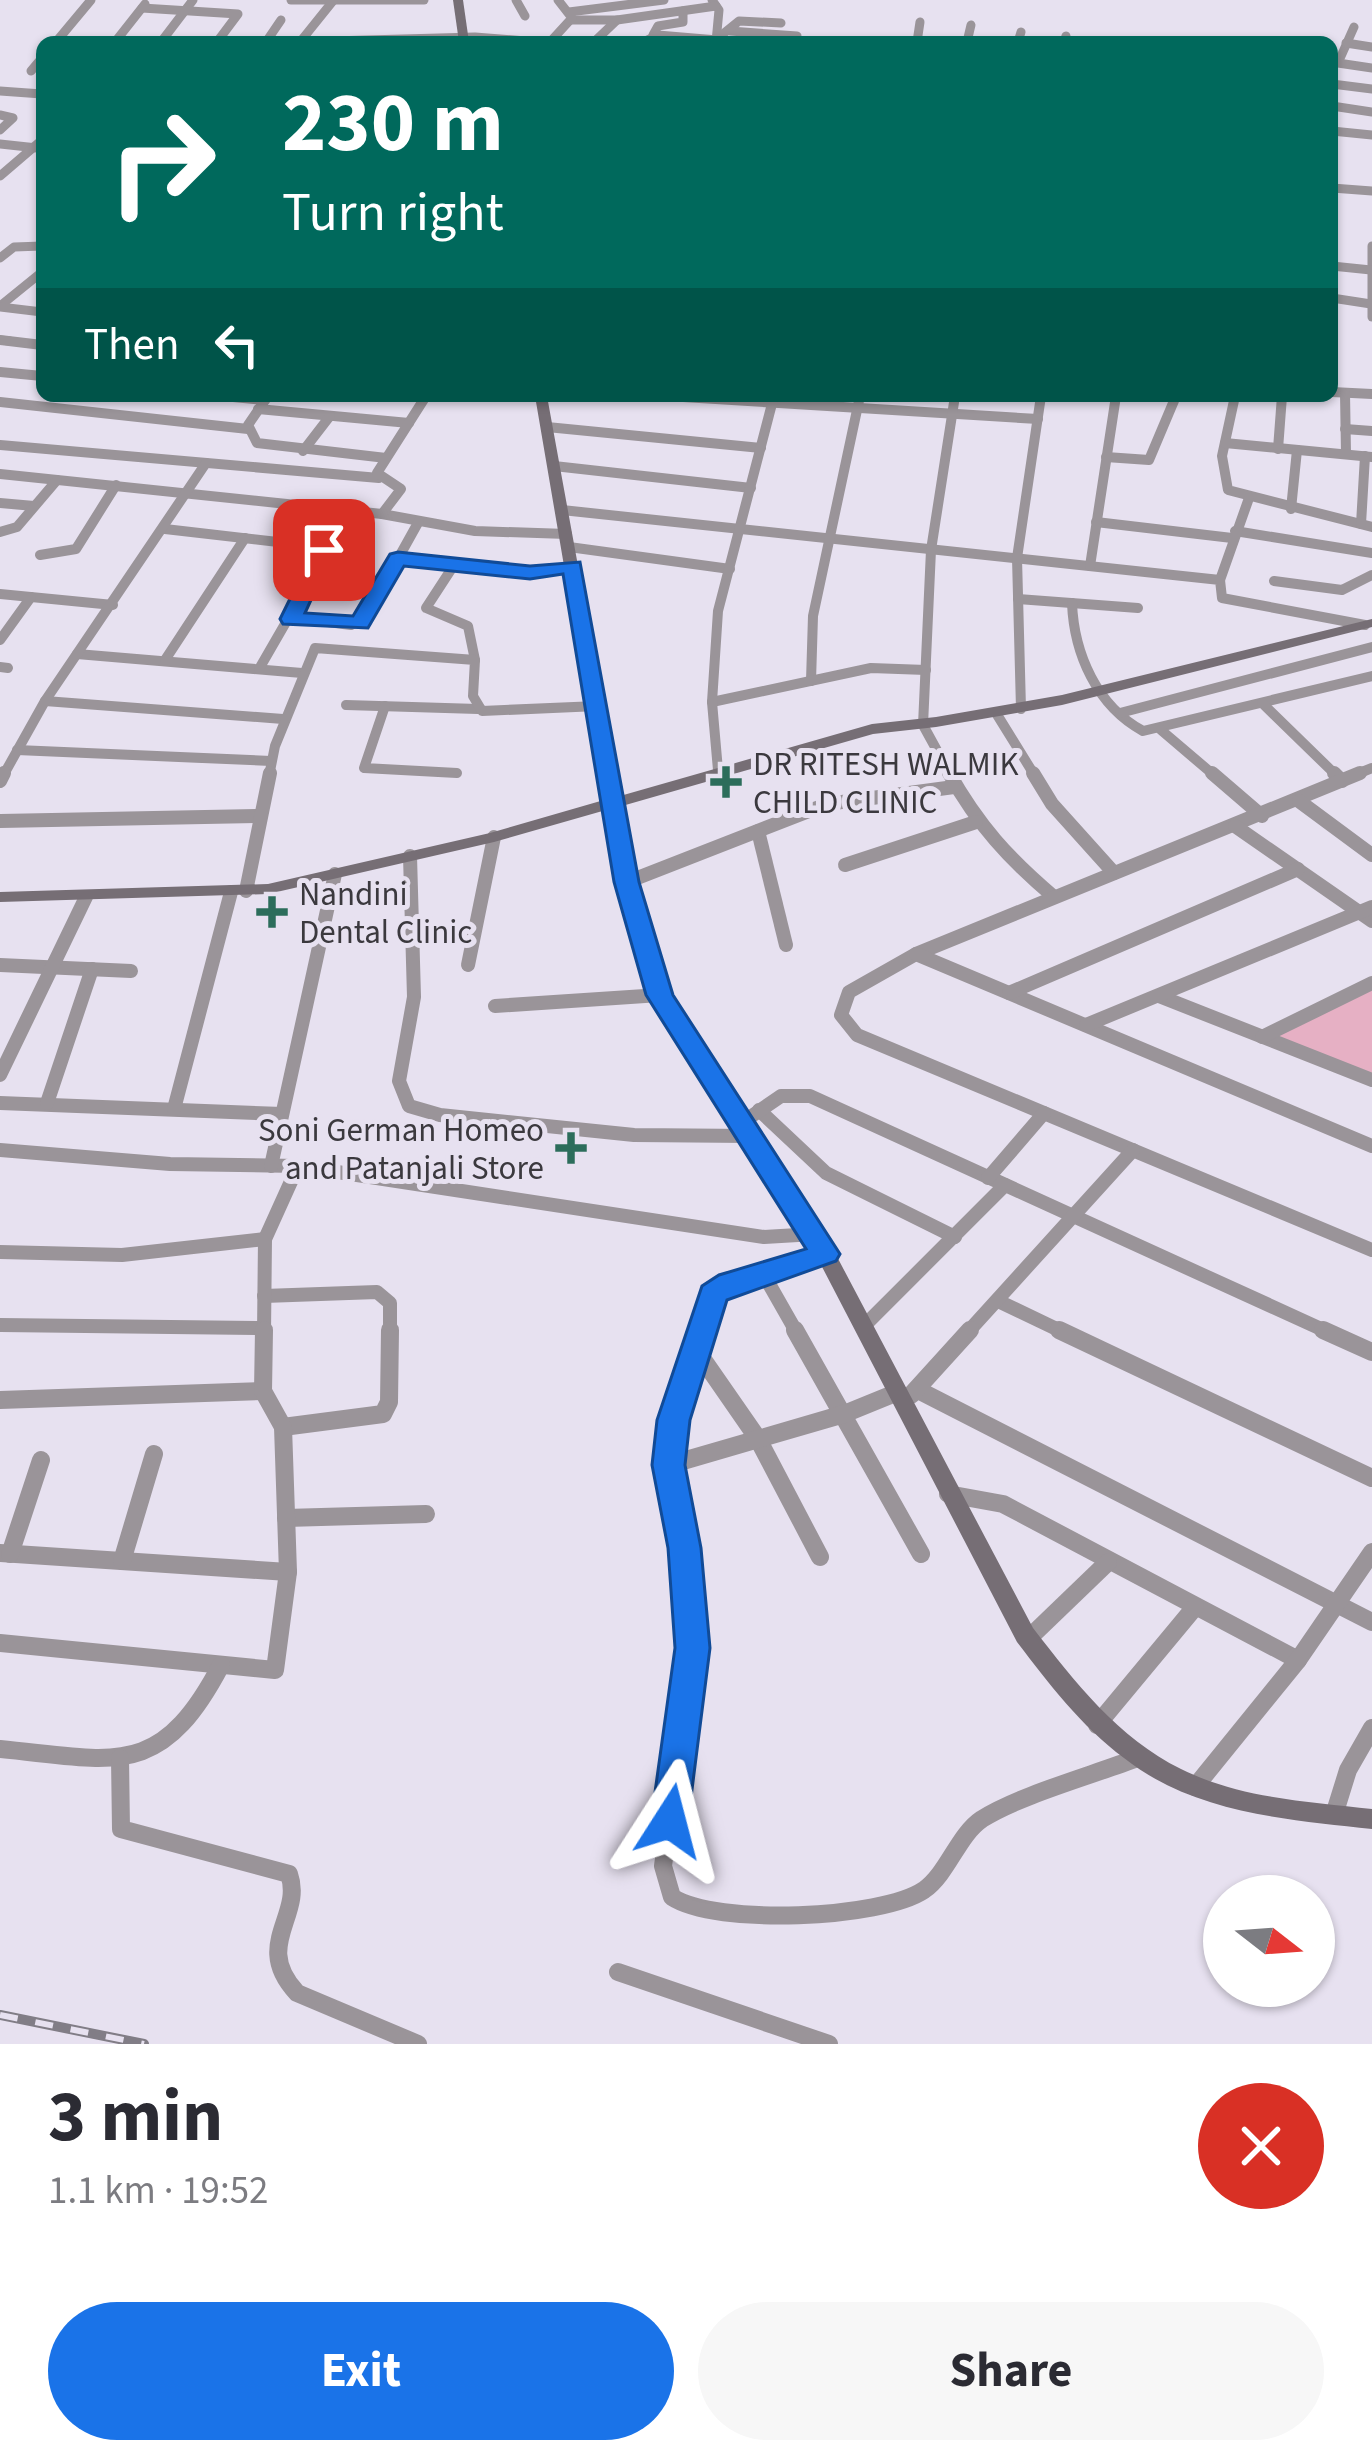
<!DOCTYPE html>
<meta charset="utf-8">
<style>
:root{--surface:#fff;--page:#f7f7f7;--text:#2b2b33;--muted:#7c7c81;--accent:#1a73e8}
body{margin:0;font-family:"Source Sans 3",sans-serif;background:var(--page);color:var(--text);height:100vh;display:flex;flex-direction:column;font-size:45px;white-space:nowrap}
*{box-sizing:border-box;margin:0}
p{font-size:39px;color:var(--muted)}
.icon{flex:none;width:66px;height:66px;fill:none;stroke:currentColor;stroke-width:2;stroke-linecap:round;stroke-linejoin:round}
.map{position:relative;height:2044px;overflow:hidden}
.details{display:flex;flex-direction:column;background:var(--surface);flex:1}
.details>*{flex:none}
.guide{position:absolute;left:36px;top:36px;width:1302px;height:366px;border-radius:18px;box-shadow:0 3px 9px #0004;background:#00695c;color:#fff;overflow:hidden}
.needle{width:78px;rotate:107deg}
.buttons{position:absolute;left:1203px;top:1875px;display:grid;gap:24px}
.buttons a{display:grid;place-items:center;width:132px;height:132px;border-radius:50%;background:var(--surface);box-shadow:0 3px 9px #0004;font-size:60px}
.pin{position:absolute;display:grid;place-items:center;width:102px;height:102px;color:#fff;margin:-51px;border-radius:24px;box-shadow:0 6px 18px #0006}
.me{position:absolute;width:132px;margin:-66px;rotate:9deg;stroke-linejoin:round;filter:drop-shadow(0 0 9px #0008)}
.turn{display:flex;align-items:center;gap:42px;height:252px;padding:0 48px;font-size:54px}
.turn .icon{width:156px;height:156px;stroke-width:2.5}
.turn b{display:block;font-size:84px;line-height:102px}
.then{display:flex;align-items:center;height:114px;padding:0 48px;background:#0003;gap:24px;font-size:45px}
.round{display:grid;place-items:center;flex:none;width:126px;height:126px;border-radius:63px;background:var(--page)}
.summary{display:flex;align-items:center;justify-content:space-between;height:204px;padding:0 48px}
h1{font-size:72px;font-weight:700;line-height:90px}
.action{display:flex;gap:24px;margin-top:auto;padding:24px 48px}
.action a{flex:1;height:138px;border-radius:72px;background:var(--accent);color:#fff;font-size:48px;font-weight:700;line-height:138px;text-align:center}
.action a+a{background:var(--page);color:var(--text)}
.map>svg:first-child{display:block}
.green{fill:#e6b0c4}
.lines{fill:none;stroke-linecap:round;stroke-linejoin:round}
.street-far3{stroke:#9a9499;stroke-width:9}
.street-far2{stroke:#9a9499;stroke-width:10}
.street-far1{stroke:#9a9499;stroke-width:14}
.street{stroke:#9a9499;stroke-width:18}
.secondary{fill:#766e75;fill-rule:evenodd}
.rail-casing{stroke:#817d86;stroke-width:10}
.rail{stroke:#e7e1f0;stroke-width:6;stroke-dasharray:18;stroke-linecap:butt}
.route{fill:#1a73e8;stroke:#114b97;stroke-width:3}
.poi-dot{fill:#2c6d5b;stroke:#e7e1f0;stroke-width:4.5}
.labels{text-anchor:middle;stroke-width:10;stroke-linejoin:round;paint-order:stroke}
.poi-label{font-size:33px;fill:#3b393e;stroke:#e7e1f0;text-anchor:start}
</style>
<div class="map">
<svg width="1372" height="2044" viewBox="0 0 1372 2044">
<rect width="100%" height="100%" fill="#e7e1f0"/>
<path class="green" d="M 1372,983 L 1372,1080 L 1262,1037 Z"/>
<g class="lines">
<g class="street-far3">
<path d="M 291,0 L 424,0"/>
<path d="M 516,0 L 525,16"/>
<path d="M 712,0 L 719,10 L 716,42"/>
<path d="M 142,8 L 238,14 L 217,42"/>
<path d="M 569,12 L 664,0"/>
<path d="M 571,20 L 617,20 L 716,6"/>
<path d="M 1354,27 L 1338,63 L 1372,68"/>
<path d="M 730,31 L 797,36"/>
<path d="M 653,35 L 658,26 L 683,22 L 683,11"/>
<path d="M 718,38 L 739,21 L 781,23"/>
<path d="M 116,41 L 144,42"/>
<path d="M 331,41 L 475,37 L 538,42"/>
<path d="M 56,42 L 91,0"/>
<path d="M 115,42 L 145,4"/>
<path d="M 161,42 L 193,0"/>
<path d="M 266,42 L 281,20"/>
<path d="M 300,42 L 333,1"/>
<path d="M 550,42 L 572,18 L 558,0"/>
<path d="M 594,42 L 617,20"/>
<path d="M 643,42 L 658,35 L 717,40"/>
<path d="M 917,42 L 920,22"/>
<path d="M 967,42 L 971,25"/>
<path d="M 1018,42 L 1021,32"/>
<path d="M 1064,42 L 1066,36"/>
<path d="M 1346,43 L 1372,47"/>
<path d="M 31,71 L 42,58"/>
<path d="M 1332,84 L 1372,89"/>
<path d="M 0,91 L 42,94"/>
<path d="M 1332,106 L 1372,112"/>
<path d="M 0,115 L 13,118 L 0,130"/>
<path d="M 1332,131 L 1372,135"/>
<path d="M 0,144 L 37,148"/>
<path d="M 0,176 L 42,140"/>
<path d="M 1332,188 L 1372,191"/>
<path d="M 1372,246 L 1372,317"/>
<path d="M 0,258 L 14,247 L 42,246"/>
<path d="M 1332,266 L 1371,270"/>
<path d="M 1332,298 L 1371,304"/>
<path d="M 0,306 L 42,272"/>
<path d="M 0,307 L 42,312"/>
<path d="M 0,340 L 10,341"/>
</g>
<g class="street-far2">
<path d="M 0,340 L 42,345"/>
<path d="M 0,372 L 42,376"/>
<path d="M 1332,392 L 1372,394"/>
<path d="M 1345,393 L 1346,454"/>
<path d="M 223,396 L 265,400"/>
<path d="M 268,396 L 248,425 L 257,443 L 386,458"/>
<path d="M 667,396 L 1038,419"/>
<path d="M 1235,396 L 1222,456 L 1228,490 L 1372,527"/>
<path d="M 0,402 L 248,429"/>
<path d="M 258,409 L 409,423"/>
<path d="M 547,427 L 761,448"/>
<path d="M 1345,429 L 1372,431"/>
<path d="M 1225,443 L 1372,457"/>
<path d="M 0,445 L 379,478"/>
<path d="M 1278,449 L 1282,396"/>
<path d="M 303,451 L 330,416"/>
<path d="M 1106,457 L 1149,460 L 1176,396"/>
<path d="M 554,466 L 751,488"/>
<path d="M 0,474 L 382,514 L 475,531 L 567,534"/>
<path d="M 0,503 L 34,506"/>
<path d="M 1291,509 L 1297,450"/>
<path d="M 562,510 L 1220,580 L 1222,598 L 1365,625"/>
<path d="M 382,514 L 401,489 L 377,473 L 426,396"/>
<path d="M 1096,522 L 1232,538"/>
<path d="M 1361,524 L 1365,456"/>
<path d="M 165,529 L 321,547 L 289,617 L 351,625 L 365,618 L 419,521"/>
<path d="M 1235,531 L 1372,553"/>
<path d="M 0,532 L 17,527 L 57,480"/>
<path d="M 569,547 L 730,569"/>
<path d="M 40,555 L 76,549 L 116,485"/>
<path d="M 398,559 L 530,572 L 573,567"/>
<path d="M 454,565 L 426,608 L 468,626 L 475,660"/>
<path d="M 1090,566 L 1116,396"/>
<path d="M 1220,580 L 1249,498"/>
<path d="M 1274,581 L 1342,590 L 1372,575"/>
<path d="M 0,594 L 113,605"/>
<path d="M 1018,599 L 1138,608"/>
<path d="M 1072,603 C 1074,654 1097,706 1143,731 L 1372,676"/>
<path d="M 0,640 L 31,597"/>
<path d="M 77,654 L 302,673"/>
<path d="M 165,660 L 245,538"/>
<path d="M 0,667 L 8,668"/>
<path d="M 259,669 L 289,617"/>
<path d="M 811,681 L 813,616 L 860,396"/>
<path d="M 45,701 L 283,719"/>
<path d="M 712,702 L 871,668 L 926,670"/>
<path d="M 1262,703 L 1337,776"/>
<path d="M 346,705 L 478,709"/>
<path d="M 385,706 L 364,768 L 457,773"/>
<path d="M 1021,709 L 1017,558 L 1041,396"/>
<path d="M 996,713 L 1035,776"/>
<path d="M 1120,713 L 1372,647"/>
<path d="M 1161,730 L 1215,776"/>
<path d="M 17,750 L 271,761"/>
<path d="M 718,770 L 712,702 L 718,611 L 774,396"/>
<path d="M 3,776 L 45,701 L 206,463"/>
<path d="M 269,776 L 275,746 L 315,648 L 475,660 L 473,696 L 482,711 L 598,706"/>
<path d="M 951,776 L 923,725 L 931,550 L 955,396"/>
<path d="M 1352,776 L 1372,768"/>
</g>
<g class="street-far1">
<path d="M 949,773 C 978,825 1009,859 1054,897"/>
<path d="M 1033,773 L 1052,804 L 1114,873"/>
<path d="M 1212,773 L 1262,816"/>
<path d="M 1334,773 L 1342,781"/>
<path d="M 1360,773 L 916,954 L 849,992 L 841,1015 L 857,1035 L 1372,1250"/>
<path d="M 0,781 L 4,773"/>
<path d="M 1299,801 L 1372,855"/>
<path d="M 0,821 L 259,816"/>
<path d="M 1235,826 L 1372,921"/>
<path d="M 758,831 L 786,945"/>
<path d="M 410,856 L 414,997 L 399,1081 L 409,1106 L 440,1115 L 634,1135 L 749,1136"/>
<path d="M 845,865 L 976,822"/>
<path d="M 627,882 L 827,804 L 954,787"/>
<path d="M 246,891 L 270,773"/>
<path d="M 916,954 L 1372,1146"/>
<path d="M 0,965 L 131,971"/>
<path d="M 468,965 L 494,837"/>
<path d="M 1009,993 L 1298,869"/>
<path d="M 1159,996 L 1372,1080"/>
<path d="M 495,1006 L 660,995"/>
<path d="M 1086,1025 L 1372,907"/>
<path d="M 1262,1037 L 1372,983"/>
<path d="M 0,1075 L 86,897"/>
<path d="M 0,1103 L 282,1114"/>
<path d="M 47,1103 L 92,969"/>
<path d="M 174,1109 L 231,892"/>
<path d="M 759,1110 L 826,1173 L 955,1237"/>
<path d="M 743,1122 L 781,1096 L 810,1096 L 1330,1333"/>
<path d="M 0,1150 L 170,1164 L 298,1166 L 764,1237 L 815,1234"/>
<path d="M 271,1166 L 335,874"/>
<path d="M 988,1178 L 1044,1113"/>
<path d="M 0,1252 L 122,1255 L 265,1239"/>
<path d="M 764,1275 L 797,1333"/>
<path d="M 264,1296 L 377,1292 L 390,1303 L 390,1333"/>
<path d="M 998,1301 L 1065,1333"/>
<path d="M 0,1325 L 263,1328"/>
<path d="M 864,1326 L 1005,1185"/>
<path d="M 264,1333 L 265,1239 L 298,1166"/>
<path d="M 702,1333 L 713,1294 L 730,1283 L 825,1254"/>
<path d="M 967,1333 L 1133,1150"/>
</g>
<g class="street">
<path d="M 703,1330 L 669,1452 L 692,1604 L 692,1648 L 663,1866 L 672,1897 C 716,1926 881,1919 924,1890 C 948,1873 958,1835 982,1819 C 1020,1795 1093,1775 1137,1758"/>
<path d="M 795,1330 L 921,1554"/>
<path d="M 1059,1330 L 1372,1478"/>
<path d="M 1323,1330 L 1372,1352"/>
<path d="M 695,1348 L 758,1439 L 820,1557"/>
<path d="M 918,1390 L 1372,1622"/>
<path d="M 911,1395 L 970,1330"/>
<path d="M 0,1400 L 263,1391"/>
<path d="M 283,1427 L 383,1414 L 389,1402 L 390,1330"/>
<path d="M 669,1465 L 844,1414 L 898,1392"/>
<path d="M 948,1494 L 1003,1504 L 1298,1660"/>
<path d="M 286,1518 L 426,1514"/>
<path d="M 0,1553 L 288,1572"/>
<path d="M 10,1554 L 41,1460"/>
<path d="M 122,1561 L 154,1454"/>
<path d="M 1028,1639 L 1108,1562"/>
<path d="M 0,1643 L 275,1670 L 288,1572 L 283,1427 L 263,1391 L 264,1330"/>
<path d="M 1097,1725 L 1195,1607"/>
<path d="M 0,1749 C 115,1760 160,1781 221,1665"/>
<path d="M 120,1758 L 121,1829 L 289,1874 C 304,1916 252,1945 297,1993 L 418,2044"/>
<path d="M 1195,1787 L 1298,1660 L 1372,1552"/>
<path d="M 1334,1815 L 1348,1770 L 1372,1728"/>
<path d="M 618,1972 L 829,2044"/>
</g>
<g class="secondary">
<path d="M 453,0 L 463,0 L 469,42 L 459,42 Z"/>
<path d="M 535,396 L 547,396 L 620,796 L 872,724 L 936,717 L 1062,695 L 1372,619 L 1372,627 L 1062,705 L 936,727 L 873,734 L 622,806 L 635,882 L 669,995 L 825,1234 L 1033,1628 C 1075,1682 1118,1738 1181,1769 C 1239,1798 1308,1802 1372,1809 L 1372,1829 C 1288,1820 1193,1813 1124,1758 C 1081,1726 1049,1684 1017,1642 L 806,1236 L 651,995 L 619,882 L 606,810 L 494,842 L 268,894 L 0,902 L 0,892 L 268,884 L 490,833 L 604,800 Z"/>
</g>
<g class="rail-casing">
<path id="rail" d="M 0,2015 L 144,2044"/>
</g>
<use href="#rail" class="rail"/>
</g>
<path class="route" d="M 316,546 L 334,550 L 305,613 L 353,616 L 390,554 L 398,552 L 530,566 L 580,562 L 639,882 L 673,995 L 840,1254 L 836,1261 L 727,1300 L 690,1420 L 685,1465 L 701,1548 L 710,1648 L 688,1821 L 683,1832 L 670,1837 L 656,1832 L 651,1821 L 675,1648 L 668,1548 L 652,1465 L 657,1420 L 702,1286 L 719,1275 L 806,1249 L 646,995 L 614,882 L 563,574 L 530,579 L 404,566 L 368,628 L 283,624 L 280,619 Z"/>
<g class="poi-dot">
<path d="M720 764h12v12h12v12h-12v12h-12v-12h-12v-12h12z"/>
<path d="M266 894h12v12h12v12h-12v12h-12v-12h-12v-12h12z"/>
<path d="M565 1130h12v12h12v12h-12v12h-12v-12h-12v-12h12z"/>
</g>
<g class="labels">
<g class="poi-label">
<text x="753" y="775">DR RITESH WALMIK<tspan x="753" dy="38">CHILD CLINIC</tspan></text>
<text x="299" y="905">Nandini<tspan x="299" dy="38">Dental Clinic</tspan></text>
<text x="544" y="1141" text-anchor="end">Soni German Homeo<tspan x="544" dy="38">and Patanjali Store</tspan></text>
</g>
</g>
</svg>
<div class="buttons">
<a><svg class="needle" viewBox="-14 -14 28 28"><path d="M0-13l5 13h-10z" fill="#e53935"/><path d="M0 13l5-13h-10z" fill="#7c7c81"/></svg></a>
</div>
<div class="pin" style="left:324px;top:550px;background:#d93025"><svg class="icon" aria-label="arrive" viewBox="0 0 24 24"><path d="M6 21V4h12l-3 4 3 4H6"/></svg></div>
<svg class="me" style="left:670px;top:1821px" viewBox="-20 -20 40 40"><path d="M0-17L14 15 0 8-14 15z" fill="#1a73e8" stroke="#fff" stroke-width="4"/></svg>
<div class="guide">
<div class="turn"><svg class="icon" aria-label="right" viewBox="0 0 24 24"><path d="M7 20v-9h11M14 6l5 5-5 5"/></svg><div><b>230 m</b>Turn right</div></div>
<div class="then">Then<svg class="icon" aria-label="left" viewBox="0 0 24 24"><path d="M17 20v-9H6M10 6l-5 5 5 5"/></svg></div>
</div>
</div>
<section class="details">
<div class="summary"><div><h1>3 min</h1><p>1.1 km · 19:52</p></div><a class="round" style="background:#d93025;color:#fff"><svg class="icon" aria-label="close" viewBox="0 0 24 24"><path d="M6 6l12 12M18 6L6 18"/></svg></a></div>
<div class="action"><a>Exit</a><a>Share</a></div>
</section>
